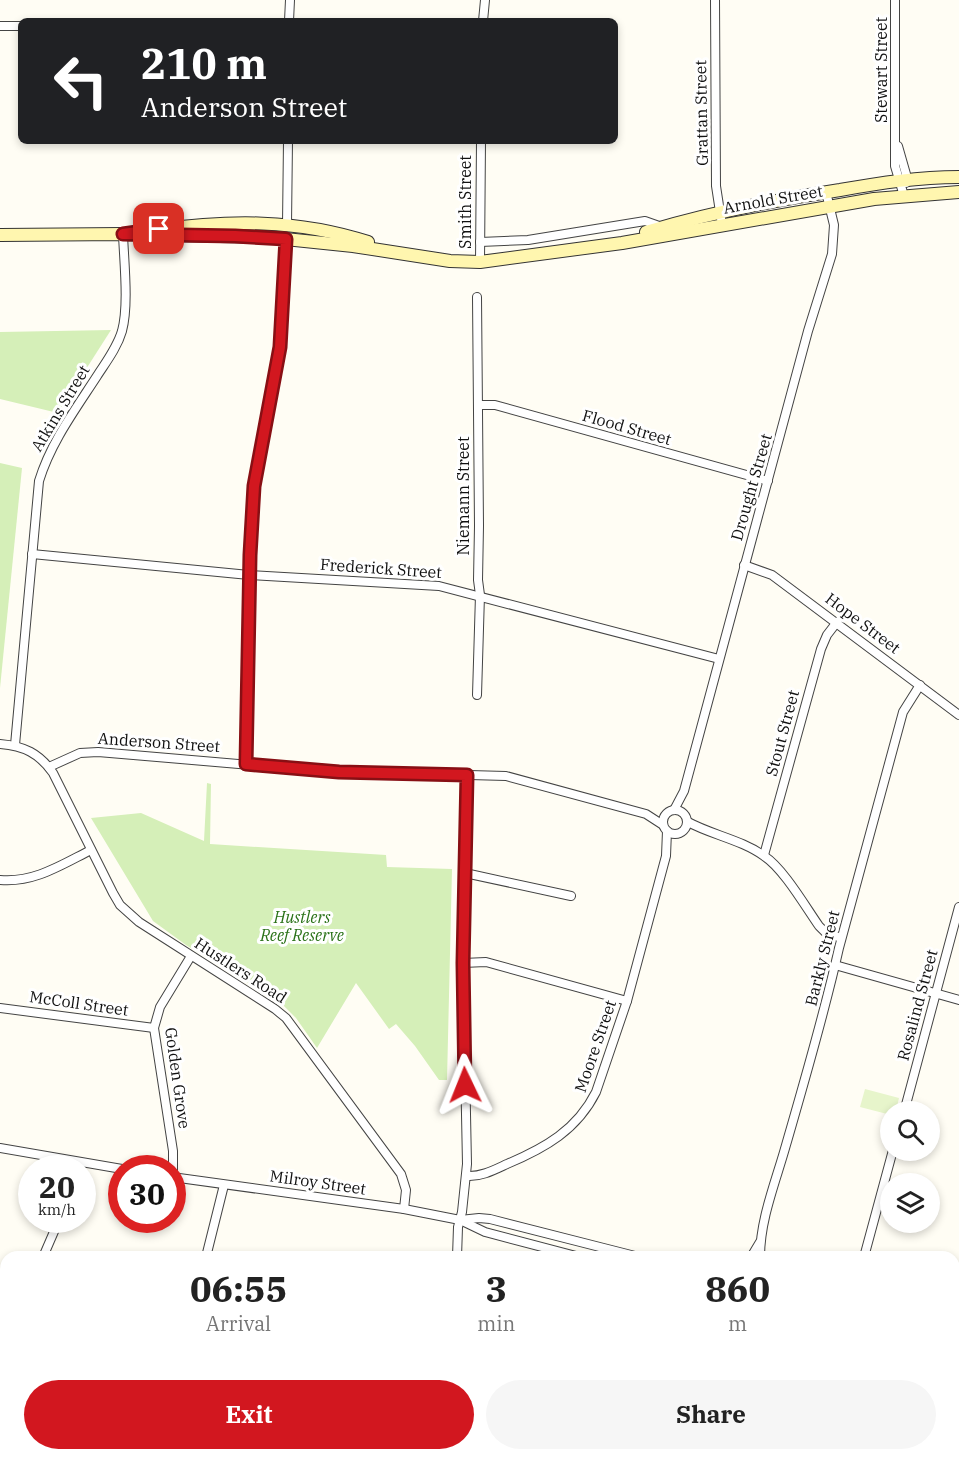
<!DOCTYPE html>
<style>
:root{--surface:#fff;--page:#f6f6f6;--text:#222;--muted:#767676;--accent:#d2171f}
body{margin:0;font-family:"IBM Plex Serif",serif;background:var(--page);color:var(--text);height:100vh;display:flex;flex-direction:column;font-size:22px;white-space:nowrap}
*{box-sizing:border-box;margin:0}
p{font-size:20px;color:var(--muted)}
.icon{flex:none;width:33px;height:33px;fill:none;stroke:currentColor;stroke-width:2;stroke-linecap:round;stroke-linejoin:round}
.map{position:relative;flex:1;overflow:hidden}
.details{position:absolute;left:0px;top:1251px;width:960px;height:210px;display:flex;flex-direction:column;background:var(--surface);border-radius:18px 18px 0 0;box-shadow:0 3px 9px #0003}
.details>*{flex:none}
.hud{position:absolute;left:18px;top:18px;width:600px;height:126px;border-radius:9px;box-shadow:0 3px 9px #0003;background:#202124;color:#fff;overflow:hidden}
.tools{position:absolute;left:880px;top:1101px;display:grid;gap:12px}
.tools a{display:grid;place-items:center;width:60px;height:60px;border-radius:50%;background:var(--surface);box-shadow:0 3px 9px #0003;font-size:30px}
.speed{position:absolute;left:18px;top:1155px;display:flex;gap:12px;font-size:30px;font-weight:700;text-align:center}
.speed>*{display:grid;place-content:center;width:78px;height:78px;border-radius:50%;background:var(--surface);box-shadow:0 3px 9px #0003;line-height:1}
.speed small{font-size:15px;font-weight:400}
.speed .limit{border:9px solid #d22;background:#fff;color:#111}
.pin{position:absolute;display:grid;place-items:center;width:51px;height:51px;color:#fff;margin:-26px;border-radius:12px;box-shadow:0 3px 9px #0006}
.me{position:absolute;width:66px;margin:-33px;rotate:358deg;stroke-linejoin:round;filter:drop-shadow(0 0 4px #0008)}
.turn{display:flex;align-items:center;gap:21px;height:126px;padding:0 24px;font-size:27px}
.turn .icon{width:78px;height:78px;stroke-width:2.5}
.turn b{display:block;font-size:42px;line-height:51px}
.eta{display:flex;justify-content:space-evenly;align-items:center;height:102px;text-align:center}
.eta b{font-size:36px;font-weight:700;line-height:42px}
.primary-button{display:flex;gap:12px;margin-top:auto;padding:12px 24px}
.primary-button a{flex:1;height:69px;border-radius:36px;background:var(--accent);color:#fff;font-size:24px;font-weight:700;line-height:69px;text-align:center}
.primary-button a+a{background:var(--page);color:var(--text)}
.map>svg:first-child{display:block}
.green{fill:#d5efb8}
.pitch{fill:#e7f5cb}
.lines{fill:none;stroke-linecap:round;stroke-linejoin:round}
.street-casing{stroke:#444;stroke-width:10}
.secondary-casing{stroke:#333;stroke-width:14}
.street{stroke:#fff;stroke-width:8}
.secondary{stroke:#fff6af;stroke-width:12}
.route-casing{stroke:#880f14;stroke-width:15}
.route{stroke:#d2171f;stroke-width:10}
.labels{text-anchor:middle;stroke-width:6;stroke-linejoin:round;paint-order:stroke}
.street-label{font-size:16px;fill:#111;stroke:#fff}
.park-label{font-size:16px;font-style:italic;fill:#2a7218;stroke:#fff}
</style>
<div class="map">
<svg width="959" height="1461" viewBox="0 0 959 1461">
<rect width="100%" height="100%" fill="#fffdf4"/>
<g class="green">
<path d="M 111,330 L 58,413 L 0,399 L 0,332 Z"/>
<path d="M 0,463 L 22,468 L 0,688 Z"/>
<path d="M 207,783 L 211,784 L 210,844 L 386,855 L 387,867 L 452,869 L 447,1080 L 439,1080 L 415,1046 L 396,1024 L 389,1029 L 356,983 L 317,1048 L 296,1018 L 282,1004 L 186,945 L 153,921 L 91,818 L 141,813 L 204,841 Z"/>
</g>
<path class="pitch" d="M 865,1089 L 899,1098 L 896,1111 L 891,1112 L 891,1115 L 860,1107 Z"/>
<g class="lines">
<g class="street-casing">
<g id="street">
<path d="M 715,0 L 716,186 L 722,225"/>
<path d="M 895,0 L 895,166 L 904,196"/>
<path d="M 289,21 L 290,0"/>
<path d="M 483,21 L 485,0"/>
<path d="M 0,26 L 21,26"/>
<path d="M 898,146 L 906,174 L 906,183"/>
<path d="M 287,224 L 288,141"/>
<path d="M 480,242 L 528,240 L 645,221 L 662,227"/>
<path d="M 480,262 L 481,141"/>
<path d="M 478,405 L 495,405 L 768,481"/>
<path d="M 32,554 L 249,575 L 439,586 L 719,659"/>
<path d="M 744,565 L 772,575 L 959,715"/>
<path d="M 477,695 L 480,595 L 478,580 L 479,526 L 477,297"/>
<path d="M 0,744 C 24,746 39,753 53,773 L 113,893 L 120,905 L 139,922 L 275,1009 L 286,1018 L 401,1174 L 406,1190 L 404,1209"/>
<path d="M 15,745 L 39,481 C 51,442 75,410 97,376 C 106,362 117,348 122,331 C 129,305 124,262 123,234"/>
<path d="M 246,764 L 250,555 L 254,486 L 280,347 L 286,239"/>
<path d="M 49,767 L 80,753 L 98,752 L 322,771 L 506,776 L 646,814 L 663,825"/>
<circle cx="675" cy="822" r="12"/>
<path d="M 674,810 L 684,791 L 808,331 L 832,254 L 834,225 L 826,192"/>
<path d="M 688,822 C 712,835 742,840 764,856 C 783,868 805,906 819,926 L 825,932 L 841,938"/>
<path d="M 764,855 L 821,649 L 827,635 L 837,622"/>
<path d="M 465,873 L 571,896"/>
<path d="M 0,880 C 34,883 61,865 91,850"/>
<path d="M 463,963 L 486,962 L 627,1001"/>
<path d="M 835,965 L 959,1000"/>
<path d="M 0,1008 L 154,1028"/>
<path d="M 904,1112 L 959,907"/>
<path d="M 0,1148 L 122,1169"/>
<path d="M 467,1176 C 481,1177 494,1170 507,1164 C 545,1148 577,1130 596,1092 L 627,1001 L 666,856 L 667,831"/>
<path d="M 172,1177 L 404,1209 L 460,1220 L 485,1232 L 580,1257"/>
<path d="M 173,1178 L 173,1151 L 154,1028 L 160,1007 L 191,956"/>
<path d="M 460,1220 L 479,1218 L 490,1219 L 639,1257"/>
<path d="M 43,1257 L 59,1220"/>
<path d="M 206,1257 L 224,1185"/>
<path d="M 457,1257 L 458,1227 L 462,1212 L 467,1164 L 463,963 L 467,775"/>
<path d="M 751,1257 L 760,1242"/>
<path d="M 760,1257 C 760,1219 776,1181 786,1145 C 805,1079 824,1015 839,948 L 903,712 L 920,685"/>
<path d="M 864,1257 L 893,1150"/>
<path d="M 0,1361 L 6,1346"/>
<path d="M 152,1461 L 154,1455"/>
<path d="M 452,1461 L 452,1455"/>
<path d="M 705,1461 L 706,1455"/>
<path d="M 810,1461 L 811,1455"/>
</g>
</g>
<g class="secondary-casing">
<g id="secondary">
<path d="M 157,230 C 229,220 297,219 368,242"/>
<path d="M 646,232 C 710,213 774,200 840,190 C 880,183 918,177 959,177"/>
<path d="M 0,235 L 123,234 L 266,237 L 353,246 L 450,261 L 480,262 L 622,243 L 874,199 L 959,192"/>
<path d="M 954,1298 L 959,1280"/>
<path d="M 954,1329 L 959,1311"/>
<path d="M 954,1357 L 959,1338"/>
<path d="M 0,1385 L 6,1386"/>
<path d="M 258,1455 L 280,1461"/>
<path d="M 910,1461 L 912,1455"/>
<path d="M 926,1461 L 927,1455"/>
</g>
</g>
<use href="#street" class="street"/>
<use href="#secondary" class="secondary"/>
</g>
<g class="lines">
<g class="route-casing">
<path id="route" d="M 159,229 L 123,234 L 235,236 L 286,239 L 280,347 L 254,486 L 250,555 L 246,764 L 339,772 L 467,775 L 463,963 L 465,1085"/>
</g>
<use href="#route" class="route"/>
</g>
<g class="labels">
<g class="street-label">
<text transform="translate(881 70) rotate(-90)" y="6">Stewart Street</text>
<text transform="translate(701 113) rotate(-91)" y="6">Grattan Street</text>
<text transform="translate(773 199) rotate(-10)" y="6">Arnold Street</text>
<text transform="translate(465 202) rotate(-90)" y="6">Smith Street</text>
<text transform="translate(60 408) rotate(-59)" y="6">Atkins Street</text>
<text transform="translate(627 427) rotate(16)" y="6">Flood Street</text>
<text transform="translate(751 487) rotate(-74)" y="6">Drought Street</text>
<text transform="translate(463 496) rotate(-90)" y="6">Niemann Street</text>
<text transform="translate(381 568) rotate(4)" y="6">Frederick Street</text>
<text transform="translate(863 623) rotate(37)" y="6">Hope Street</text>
<text transform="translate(782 733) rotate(-75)" y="6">Stout Street</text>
<text transform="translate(159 742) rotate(4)" y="6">Anderson Street</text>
<text transform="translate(822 958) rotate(-76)" y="6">Barkly Street</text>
<text transform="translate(241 970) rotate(33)" y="6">Hustlers Road</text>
<text transform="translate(79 1003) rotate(8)" y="6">McColl Street</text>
<text transform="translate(917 1005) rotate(-75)" y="6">Rosalind Street</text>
<text transform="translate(595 1046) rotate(-71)" y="6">Moore Street</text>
<text transform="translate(178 1078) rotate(82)" y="6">Golden Grove</text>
<text transform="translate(318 1182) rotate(8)" y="6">Milroy Street</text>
</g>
<g class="park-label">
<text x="302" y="923">Hustlers<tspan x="302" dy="18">Reef Reserve</tspan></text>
</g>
</g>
</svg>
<div class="tools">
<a><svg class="icon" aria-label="search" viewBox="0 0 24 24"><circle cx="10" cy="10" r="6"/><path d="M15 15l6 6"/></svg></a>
<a><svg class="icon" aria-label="layers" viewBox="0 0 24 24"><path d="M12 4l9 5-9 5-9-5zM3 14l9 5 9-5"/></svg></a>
</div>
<div class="speed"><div>20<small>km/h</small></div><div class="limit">30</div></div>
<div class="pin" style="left:159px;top:229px;background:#d93025"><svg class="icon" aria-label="arrive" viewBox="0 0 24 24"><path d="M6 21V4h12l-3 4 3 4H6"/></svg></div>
<svg class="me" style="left:465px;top:1085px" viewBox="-20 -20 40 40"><path d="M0-17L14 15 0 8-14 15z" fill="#d2171f" stroke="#fff" stroke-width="4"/></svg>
<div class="hud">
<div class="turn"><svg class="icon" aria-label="left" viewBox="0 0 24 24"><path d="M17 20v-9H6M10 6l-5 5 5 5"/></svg><div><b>210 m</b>Anderson Street</div></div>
</div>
<section class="details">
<div class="eta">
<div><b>06:55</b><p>Arrival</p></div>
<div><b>3</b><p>min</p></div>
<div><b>860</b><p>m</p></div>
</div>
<div class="primary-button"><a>Exit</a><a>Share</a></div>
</section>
</div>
